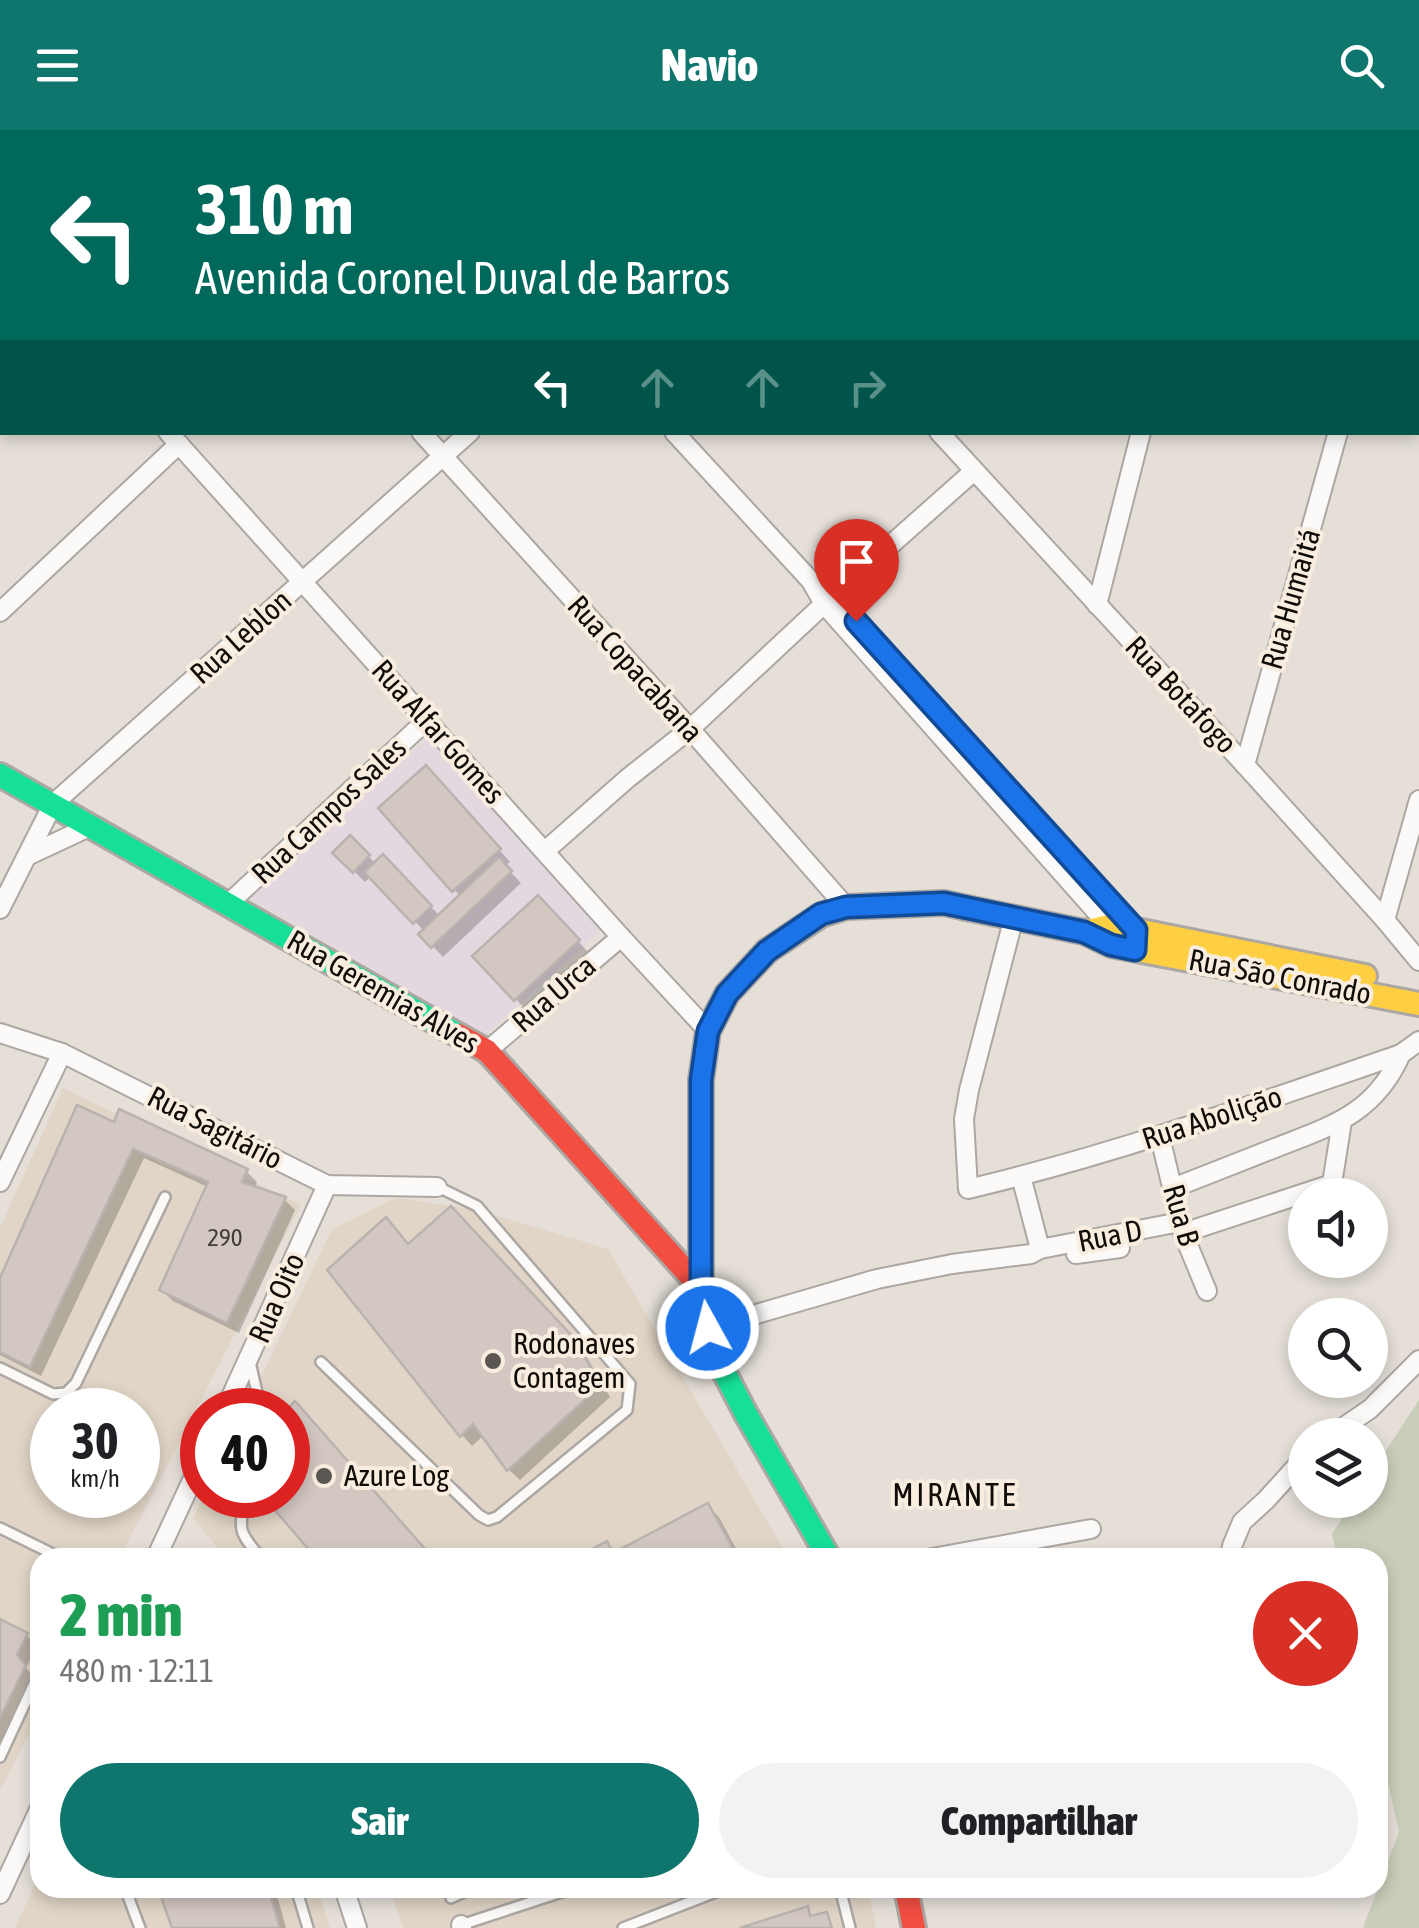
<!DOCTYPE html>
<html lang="pt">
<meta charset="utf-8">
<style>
:root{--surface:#fff;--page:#f2f2f2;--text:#202124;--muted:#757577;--accent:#0f766e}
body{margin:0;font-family:"Asap Condensed",sans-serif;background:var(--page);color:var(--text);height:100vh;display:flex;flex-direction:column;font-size:38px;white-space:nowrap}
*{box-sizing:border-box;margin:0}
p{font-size:32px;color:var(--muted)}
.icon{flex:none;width:55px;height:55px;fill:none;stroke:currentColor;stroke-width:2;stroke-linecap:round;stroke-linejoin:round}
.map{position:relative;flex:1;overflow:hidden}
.panel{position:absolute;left:30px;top:1418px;width:1358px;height:350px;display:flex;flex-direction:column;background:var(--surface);border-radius:30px;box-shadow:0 5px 15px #0003}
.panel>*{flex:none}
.hud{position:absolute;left:0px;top:0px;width:1420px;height:305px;box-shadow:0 5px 15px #0003;background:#00695c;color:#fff;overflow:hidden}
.buttons{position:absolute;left:1288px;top:1048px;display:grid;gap:20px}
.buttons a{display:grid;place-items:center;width:100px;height:100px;border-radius:50%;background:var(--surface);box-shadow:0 5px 15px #0003;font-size:50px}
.speed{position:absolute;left:30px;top:1258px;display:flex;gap:20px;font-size:50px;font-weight:700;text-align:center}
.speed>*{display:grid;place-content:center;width:130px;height:130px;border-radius:50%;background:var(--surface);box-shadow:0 5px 15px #0003;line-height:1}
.speed small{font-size:25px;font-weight:400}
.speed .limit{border:15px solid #d22;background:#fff;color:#111}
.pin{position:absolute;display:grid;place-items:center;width:85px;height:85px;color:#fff;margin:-102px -42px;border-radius:50% 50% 50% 0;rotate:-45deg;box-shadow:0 0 10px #0007}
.pin .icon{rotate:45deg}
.me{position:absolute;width:110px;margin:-55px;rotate:353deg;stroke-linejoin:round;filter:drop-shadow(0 0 8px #0008)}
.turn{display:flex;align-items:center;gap:35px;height:210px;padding:0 30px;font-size:45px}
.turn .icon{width:130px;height:130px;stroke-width:2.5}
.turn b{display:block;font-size:70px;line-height:85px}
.lanes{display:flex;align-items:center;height:95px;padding:0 30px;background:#0003;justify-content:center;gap:50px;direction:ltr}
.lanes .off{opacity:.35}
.round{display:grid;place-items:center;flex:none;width:105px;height:105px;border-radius:52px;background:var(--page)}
.summary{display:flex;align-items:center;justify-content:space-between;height:170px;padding:0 30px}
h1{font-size:60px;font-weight:800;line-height:75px;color:#1e9e55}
.primary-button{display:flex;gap:20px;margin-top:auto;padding:20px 30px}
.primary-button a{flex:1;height:115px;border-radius:60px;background:var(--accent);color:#fff;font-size:40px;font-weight:800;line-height:115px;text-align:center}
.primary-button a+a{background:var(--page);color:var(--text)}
header{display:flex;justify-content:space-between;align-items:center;height:130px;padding:0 30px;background:var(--accent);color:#fff;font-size:45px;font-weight:800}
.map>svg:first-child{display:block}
.built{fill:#e0d5c6;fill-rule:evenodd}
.education{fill:#e3d8df}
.green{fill:#c8ceb9}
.shadow{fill:#0003}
.building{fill:#d3c7c1;stroke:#b9b3af;stroke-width:2.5}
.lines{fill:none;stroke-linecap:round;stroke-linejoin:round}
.lane-casing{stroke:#aca7a2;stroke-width:14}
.street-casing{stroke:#aca7a2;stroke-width:22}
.fast-casing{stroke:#aca7a2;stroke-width:28}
.slow-casing{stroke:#aca7a2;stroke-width:28}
.jam-casing{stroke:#aca7a2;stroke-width:28}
.lane{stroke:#fbfaf9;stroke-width:9}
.street{stroke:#fbfaf9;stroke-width:18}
.fast{stroke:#16e098;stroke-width:22}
.slow{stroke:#ffcf43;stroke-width:22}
.jam{stroke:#f24e42;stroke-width:22}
.route-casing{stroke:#114b97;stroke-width:25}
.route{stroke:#1a73e8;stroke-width:18}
.poi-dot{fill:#5b5651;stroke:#f8eddf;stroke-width:4}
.labels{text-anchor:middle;stroke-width:8;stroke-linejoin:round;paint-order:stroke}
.number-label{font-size:25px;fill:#423c37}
.street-label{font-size:30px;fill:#100c08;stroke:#f8eddf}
.poi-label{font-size:30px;fill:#100c08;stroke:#f8eddf;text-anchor:start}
.neighbourhood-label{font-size:32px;letter-spacing:2.5px;fill:#100c08;stroke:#f8eddf}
</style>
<header><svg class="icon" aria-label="menu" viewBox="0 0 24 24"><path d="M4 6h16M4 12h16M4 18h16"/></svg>Navio<svg class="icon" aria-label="search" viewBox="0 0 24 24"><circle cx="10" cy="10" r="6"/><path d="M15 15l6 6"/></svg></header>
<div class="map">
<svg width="1419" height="1798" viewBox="0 0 1419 1798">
<rect width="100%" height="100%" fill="#e5dfd8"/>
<g class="built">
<path d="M 63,958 L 301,1075 L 120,1427 L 40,1428 L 40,1583 L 0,1660 L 0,1098 ZM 52,1280 L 138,1280 L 138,1365 L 52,1365 Z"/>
<path d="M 396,1068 L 474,1079 L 608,1119 L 788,1427 L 225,1427 L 193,1388 L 204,1365 L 288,1365 L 288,1280 L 245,1280 L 332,1099 Z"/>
<path d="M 40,1744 L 40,1758 L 317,1758 L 330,1798 L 15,1798 Z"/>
<path d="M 390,1758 L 868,1758 L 876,1798 L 403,1798 Z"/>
</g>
<path class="education" d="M 430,606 L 603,799 L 486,905 L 248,768 Z"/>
<path class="green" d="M 1419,1270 L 1419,1798 L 1363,1798 L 1399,1702 L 1378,1608 L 1378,1428 L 1337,1427 L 1332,1404 L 1354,1370 L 1370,1370 L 1370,1345 Z"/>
<g class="shadow">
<path d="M 437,649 L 510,732 L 505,736 L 521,753 L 443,827 L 421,804 L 424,801 L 371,746 L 365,752 L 336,723 L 350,708 L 376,734 L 383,728 L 440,786 L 461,767 L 381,678 Z"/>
<path d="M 538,769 L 589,823 L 526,880 L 516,869 Z"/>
<path d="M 116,995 L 246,1041 L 257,1052 L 254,1059 L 284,1069 L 295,1080 L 239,1203 L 173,1171 L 162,1160 L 208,1057 L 144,1028 L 41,1246 L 0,1225 L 0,1154 Z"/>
<path d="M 450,1080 L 583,1221 L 610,1267 L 520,1350 L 509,1340 L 484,1305 L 472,1316 L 462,1305 L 409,1117 Z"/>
<path d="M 708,1376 L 719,1387 L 741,1428 L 581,1428 L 606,1414 L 616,1424 Z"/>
<path d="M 0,1492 L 26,1505 L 37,1516 L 26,1538 L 35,1548 L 0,1620 Z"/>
<path d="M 161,1758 L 275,1758 L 286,1798 L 175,1798 Z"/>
</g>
<g class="building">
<path d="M 426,635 L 501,719 L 452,762 L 378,678 Z"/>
<path d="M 350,705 L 370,725 L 353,743 L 332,723 Z"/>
<path d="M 383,724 L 432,776 L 413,794 L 364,742 Z"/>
<path d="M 499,727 L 512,741 L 431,818 L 418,804 Z"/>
<path d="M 538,765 L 580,810 L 514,871 L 472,826 Z"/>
<path d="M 77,975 L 114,992 L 119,979 L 248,1039 L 242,1052 L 286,1067 L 227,1193 L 159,1160 L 208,1052 L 133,1019 L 30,1237 L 0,1222 L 0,1148 Z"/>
<path d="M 451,1076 L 573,1207 L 601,1255 L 507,1341 L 473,1294 L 460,1307 L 327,1140 L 386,1087 L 408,1114 Z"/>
<path d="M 295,1271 L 433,1428 L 316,1428 L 273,1378 L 290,1361 L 288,1358 L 288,1334 L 309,1315 L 288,1289 L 287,1280 Z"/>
<path d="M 708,1373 L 738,1428 L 576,1428 L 607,1411 L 613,1423 Z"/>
<path d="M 0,1489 L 28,1503 L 17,1525 L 26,1535 L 0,1588 Z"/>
<path d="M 158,1758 L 268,1758 L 280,1798 L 172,1798 Z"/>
<path d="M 808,1776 L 810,1786 L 827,1782 L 832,1798 L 740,1798 Z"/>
</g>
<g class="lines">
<g class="lane-casing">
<g id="lane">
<path d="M 250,1232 L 261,1280"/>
<path d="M 321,1232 L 479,1385 L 488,1390 L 497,1387 L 627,1280 L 630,1254 L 477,1076 L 438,1057"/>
<path d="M 0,1238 L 53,1264 L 66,1263 L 76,1253 L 165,1067"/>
<path d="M 246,1365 C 239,1400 237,1400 261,1428"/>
<path d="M 0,1398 L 61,1428"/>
<path d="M 0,1627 L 40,1541"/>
<path d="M 125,1758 L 140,1798"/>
<path d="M 296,1758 L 308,1798"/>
<path d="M 840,1758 L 850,1798"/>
<path d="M 451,1768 L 473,1758"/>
<path d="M 461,1795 L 574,1758"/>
<path d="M 623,1798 L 726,1758"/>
</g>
</g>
<g class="street-casing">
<g id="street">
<path d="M 138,0 L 141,2"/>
<path d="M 393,0 L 395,2"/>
<path d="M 664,0 L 667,2"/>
<path d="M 904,0 L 907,2"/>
<path d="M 1149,0 L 1152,2"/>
<path d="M 1402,0 L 1404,2"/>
<path d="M 250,2 L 253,0"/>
<path d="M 686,2 L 689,0"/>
<path d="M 1418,17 L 1419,18"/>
<path d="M 0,118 L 2,121"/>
<path d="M 1418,162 L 1419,160"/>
<path d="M 0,235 L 2,232"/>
<path d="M 168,302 L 621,807 L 708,901"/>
<path d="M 421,302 L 690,599 L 846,777"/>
<path d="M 674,302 L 811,451 L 824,474 L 1109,796 L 1110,805"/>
<path d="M 939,302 L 1245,635 L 1385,790 L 1419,831"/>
<path d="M 826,461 L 833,465 L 1136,800 L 1136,804"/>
<path d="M 1097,475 L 1141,302"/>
<path d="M 0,482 L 179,314"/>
<path d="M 1245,635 L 1338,302"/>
<path d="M 545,721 L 628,648 L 690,599 L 824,474 L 974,341"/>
<path d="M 29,725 L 91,696"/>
<path d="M 229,773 L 428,589"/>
<path d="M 0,779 L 53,674 L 470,302"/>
<path d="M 1014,787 L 969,960 L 964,989 L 968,1059 C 1116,1024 1258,973 1401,924 L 1419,911"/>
<path d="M 1385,790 L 1419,670"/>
<path d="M 0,903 L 62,923 L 327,1055 L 437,1057"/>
<path d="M 487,921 L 621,807"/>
<path d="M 1160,1007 L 1183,1103 L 1207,1161"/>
<path d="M 0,1052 L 62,923"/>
<path d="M 1173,1058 C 1207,1045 1241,1031 1275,1018 C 1331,996 1375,984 1401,924"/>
<path d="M 1183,1103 L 1332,1054 L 1342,991"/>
<path d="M 1040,1119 L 1180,1092"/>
<path d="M 1076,1124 L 1120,1118"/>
<path d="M 708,1198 L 877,1149 L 952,1134 L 1031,1124 L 1040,1119 L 1021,1046"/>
<path d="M 225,1280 L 327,1055"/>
<path d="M 1332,1305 L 1370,1279 L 1419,1230"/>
<path d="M 156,1428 L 202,1329"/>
<path d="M 932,1428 L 1091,1399"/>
<path d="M 1230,1428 L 1232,1416 L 1242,1392 L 1266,1370 L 1305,1327"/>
<path d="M 344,1758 L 357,1798"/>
<path d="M 0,1764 L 40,1678"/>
<path d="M 461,1795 L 462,1798"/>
</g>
</g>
<g class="fast-casing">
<g id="fast">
<path d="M 0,645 L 458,905"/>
<path d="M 829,1428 L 746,1284 L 720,1234 L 708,1198 L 701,1158 L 701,950 L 708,901 L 727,864 L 767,821 L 821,785 L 846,777 L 944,773 L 967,778"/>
</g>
</g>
<g class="slow-casing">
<g id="slow">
<path d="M 967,778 L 1084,802 L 1111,815 L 1419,874"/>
<path d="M 1084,802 L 1109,796 L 1136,800 L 1365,846"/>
</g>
</g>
<g class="jam-casing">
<g id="jam">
<path d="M 458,905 L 487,921 L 701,1158"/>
<path d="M 906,1758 L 914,1798"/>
</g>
</g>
<use href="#lane" class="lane"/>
<use href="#street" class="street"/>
<use href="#fast" class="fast"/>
<use href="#slow" class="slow"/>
<use href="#jam" class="jam"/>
</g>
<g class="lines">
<g class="route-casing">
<path id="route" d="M 708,1198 L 701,1158 L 701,950 L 708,901 L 727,864 L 767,821 L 821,784 L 846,777 L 944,773 L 1084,802 L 1111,815 L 1135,820 L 1136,800 L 856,491"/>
</g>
<use href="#route" class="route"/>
</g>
<g class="poi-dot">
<circle cx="493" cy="1231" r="10"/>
<circle cx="324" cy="1346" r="10"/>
</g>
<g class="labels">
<g class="number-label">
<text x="225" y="1116">290</text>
</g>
<g class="street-label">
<text transform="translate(1291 469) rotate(-74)" y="10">Rua Humaitá</text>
<text transform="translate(241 507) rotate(-42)" y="10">Rua Leblon</text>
<text transform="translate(635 539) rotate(48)" y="10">Rua Copacabana</text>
<text transform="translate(1181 565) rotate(47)" y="10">Rua Botafogo</text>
<text transform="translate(438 602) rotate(48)" y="10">Rua Alfar Gomes</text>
<text transform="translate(329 681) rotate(-43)" y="10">Rua Campos Sales</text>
<text transform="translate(1280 847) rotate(11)" y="10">Rua São Conrado</text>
<text transform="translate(383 862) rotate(30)" y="10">Rua Geremias Alves</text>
<text transform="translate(554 864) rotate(-41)" y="10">Rua Urca</text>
<text transform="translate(1212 988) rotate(-18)" y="10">Rua Abolição</text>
<text transform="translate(215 998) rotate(27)" y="10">Rua Sagitário</text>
<text transform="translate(1181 1085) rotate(74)" y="10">Rua B</text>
<text transform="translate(1110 1106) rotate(-11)" y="10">Rua D</text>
<text transform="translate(277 1168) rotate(-66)" y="10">Rua Oito</text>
</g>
<g class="poi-label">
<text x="513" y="1224">Rodonaves<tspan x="513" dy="34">Contagem</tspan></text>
<text x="344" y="1356">Azure Log</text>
</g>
<g class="neighbourhood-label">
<text x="955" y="1376">MIRANTE</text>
</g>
</g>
</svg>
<div class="buttons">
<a><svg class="icon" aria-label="sound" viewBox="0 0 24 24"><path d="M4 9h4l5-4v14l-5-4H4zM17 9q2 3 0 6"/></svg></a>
<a><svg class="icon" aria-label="search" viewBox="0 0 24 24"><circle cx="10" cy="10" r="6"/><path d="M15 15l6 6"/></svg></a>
<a><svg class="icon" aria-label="layers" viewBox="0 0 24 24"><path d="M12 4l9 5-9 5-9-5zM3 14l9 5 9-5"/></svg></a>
</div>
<div class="speed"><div>30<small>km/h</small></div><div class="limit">40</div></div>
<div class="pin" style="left:856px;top:491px;background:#d93025"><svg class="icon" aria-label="arrive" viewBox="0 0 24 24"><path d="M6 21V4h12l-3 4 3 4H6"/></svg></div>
<svg class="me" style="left:708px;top:1198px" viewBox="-20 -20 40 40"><circle r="17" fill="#1a73e8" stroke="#fff" stroke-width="3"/><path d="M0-11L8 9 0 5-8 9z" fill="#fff"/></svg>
<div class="hud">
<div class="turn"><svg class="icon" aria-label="left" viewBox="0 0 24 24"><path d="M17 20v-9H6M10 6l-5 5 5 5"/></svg><div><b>310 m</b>Avenida Coronel Duval de Barros</div></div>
<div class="lanes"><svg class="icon" aria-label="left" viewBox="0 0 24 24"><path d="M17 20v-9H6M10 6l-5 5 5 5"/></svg><svg class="icon off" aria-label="ahead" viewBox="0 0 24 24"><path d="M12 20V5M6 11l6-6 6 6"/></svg><svg class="icon off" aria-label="ahead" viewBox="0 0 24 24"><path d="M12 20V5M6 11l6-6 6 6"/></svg><svg class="icon off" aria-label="right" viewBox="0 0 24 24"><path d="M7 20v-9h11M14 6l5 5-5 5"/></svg></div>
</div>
<section class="panel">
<div class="summary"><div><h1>2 min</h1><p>480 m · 12:11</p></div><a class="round" style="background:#d93025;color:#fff"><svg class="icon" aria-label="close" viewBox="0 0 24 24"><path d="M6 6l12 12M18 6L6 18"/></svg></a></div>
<div class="primary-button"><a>Sair</a><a>Compartilhar</a></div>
</section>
</div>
